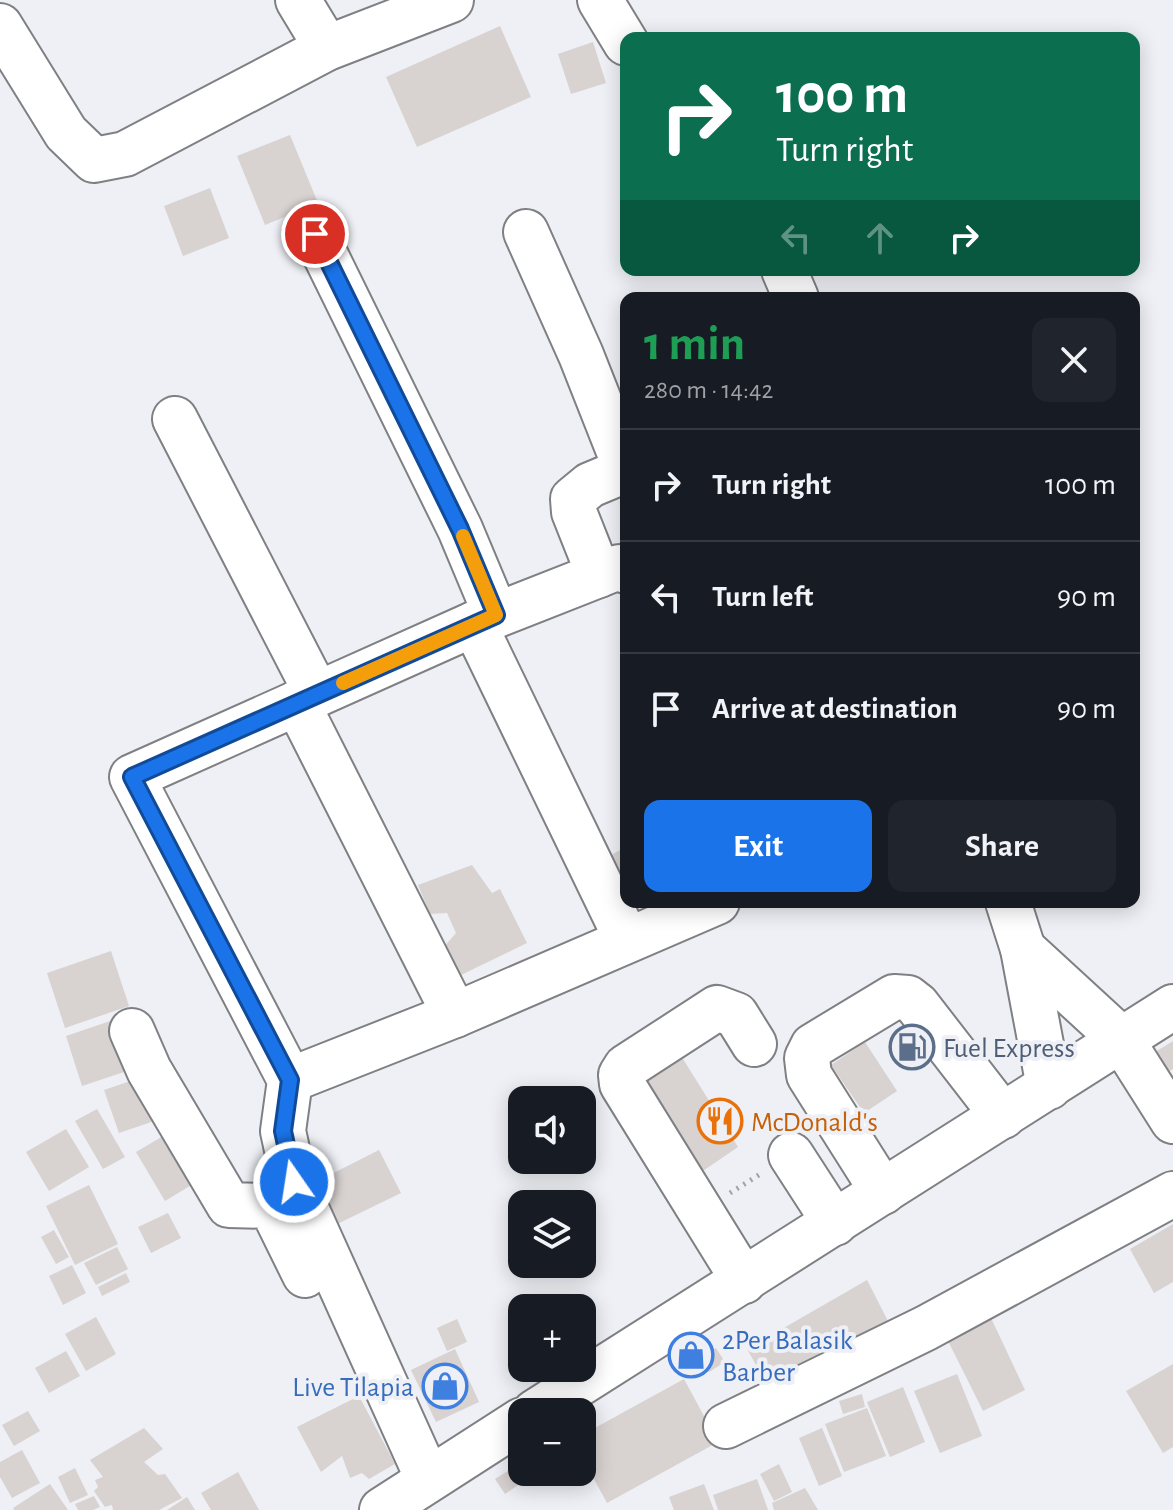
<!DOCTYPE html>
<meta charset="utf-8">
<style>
:root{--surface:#171b24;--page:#20242c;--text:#f1f3f6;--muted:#9ea1a6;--line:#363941;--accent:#1a73e8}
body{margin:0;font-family:"Alegreya Sans",sans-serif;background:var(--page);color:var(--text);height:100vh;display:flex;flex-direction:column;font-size:30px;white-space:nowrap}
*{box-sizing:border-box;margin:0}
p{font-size:26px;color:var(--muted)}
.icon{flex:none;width:44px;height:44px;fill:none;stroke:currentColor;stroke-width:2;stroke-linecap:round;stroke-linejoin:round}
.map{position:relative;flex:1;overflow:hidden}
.panel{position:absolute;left:620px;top:292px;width:520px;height:616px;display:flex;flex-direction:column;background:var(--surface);border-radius:16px;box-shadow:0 4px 20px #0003}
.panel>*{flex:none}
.guide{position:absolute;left:620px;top:32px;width:520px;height:244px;border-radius:16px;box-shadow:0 4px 20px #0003;background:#0b6e4f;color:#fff;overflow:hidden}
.tools{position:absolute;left:508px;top:1086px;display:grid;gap:16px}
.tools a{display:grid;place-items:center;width:88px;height:88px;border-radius:16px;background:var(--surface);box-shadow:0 4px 20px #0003;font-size:40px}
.pin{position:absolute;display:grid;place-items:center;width:68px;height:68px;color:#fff;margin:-34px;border:4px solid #fff;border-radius:50%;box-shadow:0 2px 8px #0007}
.me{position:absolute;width:88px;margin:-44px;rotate:347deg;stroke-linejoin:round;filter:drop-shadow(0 0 6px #0008)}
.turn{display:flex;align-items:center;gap:28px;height:168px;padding:0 24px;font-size:36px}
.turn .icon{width:104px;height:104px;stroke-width:2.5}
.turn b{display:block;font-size:56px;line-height:68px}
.lanes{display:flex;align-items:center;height:76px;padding:0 24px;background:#0003;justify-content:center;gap:40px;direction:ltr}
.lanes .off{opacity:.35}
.round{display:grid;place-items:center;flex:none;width:84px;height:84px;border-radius:16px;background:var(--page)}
.summary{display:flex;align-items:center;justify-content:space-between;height:136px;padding:0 24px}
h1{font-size:48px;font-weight:700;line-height:60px;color:#1e9e55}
.cta{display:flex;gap:16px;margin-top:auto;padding:16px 24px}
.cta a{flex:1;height:92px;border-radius:16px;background:var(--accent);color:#fff;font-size:32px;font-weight:700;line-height:92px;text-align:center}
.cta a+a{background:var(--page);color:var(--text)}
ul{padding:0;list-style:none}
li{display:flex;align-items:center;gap:24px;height:112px;padding:0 24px;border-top:2px solid var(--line)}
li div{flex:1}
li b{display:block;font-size:30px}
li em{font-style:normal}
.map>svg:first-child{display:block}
.building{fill:#d8d2d1}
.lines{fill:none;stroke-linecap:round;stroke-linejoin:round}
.minor-casing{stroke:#7f8084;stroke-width:48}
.major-casing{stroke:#7f8084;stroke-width:48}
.path{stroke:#a3a4a8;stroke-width:5;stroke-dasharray:2 6;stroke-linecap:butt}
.minor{stroke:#fff;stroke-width:44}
.major{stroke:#fff;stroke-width:44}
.route-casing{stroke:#114b97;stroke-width:20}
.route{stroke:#1a73e8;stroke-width:14}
.slow{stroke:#f59e0b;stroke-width:14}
.labels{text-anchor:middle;stroke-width:8;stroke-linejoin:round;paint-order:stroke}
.service-label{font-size:28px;fill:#4e5e75;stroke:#eef0f5;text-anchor:start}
.food-label{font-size:28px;fill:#c56008;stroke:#eef0f5;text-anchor:start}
.shop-label{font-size:28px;fill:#366cbe;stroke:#eef0f5;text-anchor:start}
</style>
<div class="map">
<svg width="1173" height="1510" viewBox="0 0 1173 1510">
<rect width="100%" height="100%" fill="#eef0f5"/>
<g class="building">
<path d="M 500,26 L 531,97 L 417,147 L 386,77 Z"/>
<path d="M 593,42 L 606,83 L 571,94 L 558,54 Z"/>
<path d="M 290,135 L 318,203 L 265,225 L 237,156 Z"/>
<path d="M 210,188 L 229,238 L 183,256 L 164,206 Z"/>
<path d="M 626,847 L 626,890 L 609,856 Z"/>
<path d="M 472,865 L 492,893 L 500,889 L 527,943 L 455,978 L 442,949 L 456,933 L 447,913 L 430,914 L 418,885 Z"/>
<path d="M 111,951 L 129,1006 L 65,1028 L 47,973 Z"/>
<path d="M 125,1016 L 142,1066 L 82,1086 L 66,1036 Z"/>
<path d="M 1173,1041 L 1173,1069 L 1164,1074 L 1152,1054 Z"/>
<path d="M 865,1042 L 897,1091 L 864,1113 L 831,1065 Z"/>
<path d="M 678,1051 L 738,1147 L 694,1177 L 632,1079 Z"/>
<path d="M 148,1075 L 163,1118 L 119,1133 L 104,1090 Z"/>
<path d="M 97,1109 L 125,1157 L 103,1169 L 75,1121 Z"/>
<path d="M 66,1129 L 89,1167 L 49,1191 L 26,1152 Z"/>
<path d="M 170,1132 L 198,1181 L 165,1201 L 136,1152 Z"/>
<path d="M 379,1150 L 401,1193 L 327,1229 L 306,1187 Z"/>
<path d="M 89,1185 L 118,1244 L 75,1265 L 46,1206 Z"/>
<path d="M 168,1213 L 181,1238 L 151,1253 L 138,1227 Z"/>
<path d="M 1173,1224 L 1173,1282 L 1154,1293 L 1130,1249 Z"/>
<path d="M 54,1230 L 69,1257 L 56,1264 L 41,1237 Z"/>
<path d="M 117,1247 L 128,1269 L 96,1285 L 84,1263 Z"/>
<path d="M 72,1265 L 86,1293 L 63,1305 L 49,1276 Z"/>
<path d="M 126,1273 L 130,1282 L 102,1296 L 98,1287 Z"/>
<path d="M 867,1280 L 890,1325 L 772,1393 L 747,1349 Z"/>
<path d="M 96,1317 L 116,1354 L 86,1371 L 65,1334 Z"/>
<path d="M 991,1318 L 1025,1390 L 983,1411 L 947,1339 Z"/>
<path d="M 457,1319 L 467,1342 L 447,1351 L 437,1328 Z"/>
<path d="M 716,1348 L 725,1362 L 709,1372 L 700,1358 Z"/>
<path d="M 455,1349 L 479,1402 L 436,1422 L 411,1370 Z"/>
<path d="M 66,1351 L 80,1376 L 49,1393 L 35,1368 Z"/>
<path d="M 1173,1364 L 1173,1447 L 1163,1453 L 1126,1391 Z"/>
<path d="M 957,1374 L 982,1436 L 940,1453 L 914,1391 Z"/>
<path d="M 684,1379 L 718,1442 L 607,1503 L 582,1457 L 582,1435 Z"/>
<path d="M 903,1387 L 925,1442 L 890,1457 L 867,1402 Z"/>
<path d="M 862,1394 L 865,1407 L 843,1414 L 839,1401 Z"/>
<path d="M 359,1396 L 395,1464 L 369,1479 L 362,1473 L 350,1478 L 342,1456 L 321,1472 L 297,1427 Z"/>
<path d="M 867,1408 L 886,1456 L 844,1472 L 825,1424 Z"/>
<path d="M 28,1411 L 40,1431 L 14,1446 L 2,1425 Z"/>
<path d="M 144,1428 L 163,1449 L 144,1462 L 158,1475 L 165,1474 L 182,1498 L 159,1510 L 113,1510 L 112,1505 L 105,1507 L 94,1491 L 98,1487 L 95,1480 L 103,1477 L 90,1460 Z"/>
<path d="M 822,1428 L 842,1476 L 819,1486 L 799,1438 Z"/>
<path d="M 22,1450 L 40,1483 L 12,1498 L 0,1477 L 0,1462 Z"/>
<path d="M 779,1464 L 792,1492 L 774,1501 L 760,1474 Z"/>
<path d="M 514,1467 L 524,1481 L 505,1494 L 495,1479 Z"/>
<path d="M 75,1468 L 88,1495 L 70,1503 L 58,1477 Z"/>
<path d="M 238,1472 L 259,1510 L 211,1510 L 201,1493 Z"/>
<path d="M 757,1479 L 768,1510 L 718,1510 L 713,1495 Z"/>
<path d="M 50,1484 L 68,1510 L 14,1510 L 13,1508 Z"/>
<path d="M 704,1484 L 714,1510 L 674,1510 L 669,1497 Z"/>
<path d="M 805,1488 L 818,1510 L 774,1510 L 772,1503 Z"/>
<path d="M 94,1496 L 100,1507 L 93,1510 L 78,1510 L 75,1504 Z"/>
<path d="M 187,1497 L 195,1510 L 167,1510 Z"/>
</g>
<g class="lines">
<g class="minor-casing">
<g id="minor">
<path d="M 298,0 L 327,48"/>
<path d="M 600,0 L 626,43"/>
<path d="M 0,26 L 66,133 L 94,160 L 125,154 L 327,48 L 451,0"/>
<path d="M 526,232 L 581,355 L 626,469"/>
<path d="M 315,234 L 460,529 L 496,615"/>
<path d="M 784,270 L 796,298"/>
<path d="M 175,419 L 317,694"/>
<path d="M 599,575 L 574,512 L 573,499 L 590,485 L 626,470"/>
<path d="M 474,624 L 627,940"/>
<path d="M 297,703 L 455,1015"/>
<path d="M 1008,902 L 1023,949 L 1049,1087"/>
<path d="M 1023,949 L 1121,1039 L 1173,1121"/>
<path d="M 132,1031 L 149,1070 L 229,1205 L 271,1206 L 305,1275"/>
<path d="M 290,1080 L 455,1015 L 717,902"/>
<path d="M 791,1155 L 835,1223"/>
<path d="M 883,1192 L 809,1075 L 807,1058 L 813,1046 L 894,997 L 908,998 L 917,1005 L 1003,1116"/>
<path d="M 744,1281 L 622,1084 L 621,1075 L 626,1067 L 717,1008 L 736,1015 L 754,1044"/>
<path d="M 726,1426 L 926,1328 L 1173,1194"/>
<path d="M 428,1479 L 294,1182 L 283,1131 L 290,1080 L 132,777 L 474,624 L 619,567 L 626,571"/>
</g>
</g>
<g class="major-casing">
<g id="major">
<path d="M 535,1412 L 1173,1007"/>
<path d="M 382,1510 L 522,1420"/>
</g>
</g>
<path class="path" d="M 730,1193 L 762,1173"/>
<use href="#minor" class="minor"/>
<use href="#major" class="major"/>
</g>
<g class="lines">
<g class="route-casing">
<path id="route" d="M 294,1182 L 283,1131 L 290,1080 L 132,777 L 496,615 L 460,529 L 315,234"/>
</g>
<use href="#route" class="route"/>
<path class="slow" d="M 343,683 L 496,615 L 463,536"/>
</g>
<defs>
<g id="fuel-ring" transform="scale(2.3)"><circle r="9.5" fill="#eef0f5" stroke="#5c6f8a" stroke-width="1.5"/><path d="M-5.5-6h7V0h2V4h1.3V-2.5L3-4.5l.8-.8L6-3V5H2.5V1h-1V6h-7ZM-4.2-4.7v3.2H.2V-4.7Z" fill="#5c6f8a"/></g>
<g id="restaurant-ring" transform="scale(2.3)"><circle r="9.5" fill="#eef0f5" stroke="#e8710a" stroke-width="1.5"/><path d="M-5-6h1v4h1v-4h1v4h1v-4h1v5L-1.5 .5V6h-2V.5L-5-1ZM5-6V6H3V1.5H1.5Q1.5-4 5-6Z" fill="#e8710a"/></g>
<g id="shop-ring" transform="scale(2.3)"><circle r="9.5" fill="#eef0f5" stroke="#3f7fe0" stroke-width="1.5"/><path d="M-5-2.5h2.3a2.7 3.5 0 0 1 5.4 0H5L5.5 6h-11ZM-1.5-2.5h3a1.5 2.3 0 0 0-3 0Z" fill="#3f7fe0"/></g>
</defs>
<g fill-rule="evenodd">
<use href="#fuel-ring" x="912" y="1047"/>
<use href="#restaurant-ring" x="720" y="1121"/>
<use href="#shop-ring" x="691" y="1355"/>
<use href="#shop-ring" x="445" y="1386"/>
</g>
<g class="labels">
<g class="service-label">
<text x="943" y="1057">Fuel Express</text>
</g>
<g class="food-label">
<text x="751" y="1131">McDonald's</text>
</g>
<g class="shop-label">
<text x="722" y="1349">2Per Balasik<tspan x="722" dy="32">Barber</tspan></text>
<text x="414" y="1396" text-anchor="end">Live Tilapia</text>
</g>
</g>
</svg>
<div class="tools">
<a><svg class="icon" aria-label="sound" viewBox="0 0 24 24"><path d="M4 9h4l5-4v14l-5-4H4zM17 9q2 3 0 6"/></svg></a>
<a><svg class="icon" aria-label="layers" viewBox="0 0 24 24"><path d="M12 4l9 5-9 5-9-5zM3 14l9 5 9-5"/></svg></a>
<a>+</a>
<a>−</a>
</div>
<div class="pin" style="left:315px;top:234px;background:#d93025"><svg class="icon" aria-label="arrive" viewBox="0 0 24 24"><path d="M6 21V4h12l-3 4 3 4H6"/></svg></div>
<svg class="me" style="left:294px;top:1182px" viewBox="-20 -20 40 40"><circle r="17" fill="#1a73e8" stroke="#fff" stroke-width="3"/><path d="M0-11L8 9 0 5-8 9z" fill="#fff"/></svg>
<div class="guide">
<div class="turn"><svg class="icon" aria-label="right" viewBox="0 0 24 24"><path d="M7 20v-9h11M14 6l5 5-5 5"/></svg><div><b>100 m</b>Turn right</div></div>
<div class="lanes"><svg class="icon off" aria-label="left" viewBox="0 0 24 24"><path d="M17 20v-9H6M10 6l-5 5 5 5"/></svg><svg class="icon off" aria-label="ahead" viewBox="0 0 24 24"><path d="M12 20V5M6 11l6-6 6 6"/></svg><svg class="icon" aria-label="right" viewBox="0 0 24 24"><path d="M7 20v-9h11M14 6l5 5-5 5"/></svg></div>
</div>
<section class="panel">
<div class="summary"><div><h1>1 min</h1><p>280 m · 14:42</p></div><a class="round"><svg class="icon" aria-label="close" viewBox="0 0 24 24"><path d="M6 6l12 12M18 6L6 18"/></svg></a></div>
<ul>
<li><svg class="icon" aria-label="right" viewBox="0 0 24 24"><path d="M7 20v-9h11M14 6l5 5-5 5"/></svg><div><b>Turn right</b></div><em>100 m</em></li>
<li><svg class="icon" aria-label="left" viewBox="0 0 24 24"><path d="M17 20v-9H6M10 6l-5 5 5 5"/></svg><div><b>Turn left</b></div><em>90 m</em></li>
<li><svg class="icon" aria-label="arrive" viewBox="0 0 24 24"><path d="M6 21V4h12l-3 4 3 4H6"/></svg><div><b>Arrive at destination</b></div><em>90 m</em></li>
</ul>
<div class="cta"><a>Exit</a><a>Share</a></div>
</section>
</div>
